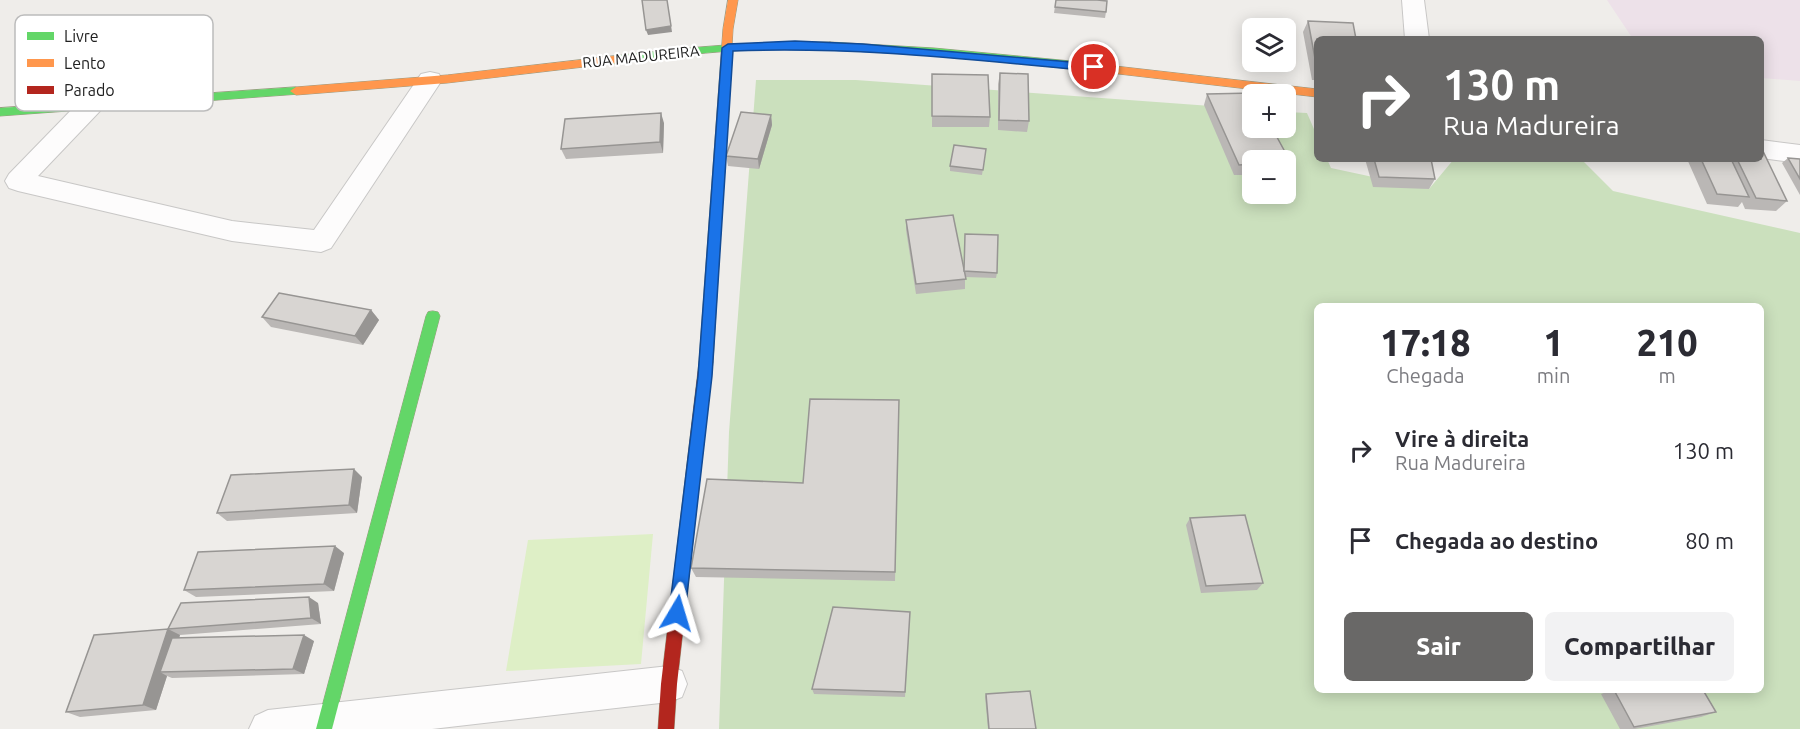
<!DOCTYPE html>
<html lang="pt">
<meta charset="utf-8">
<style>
:root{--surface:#fff;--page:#f2f2f3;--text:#2b2b33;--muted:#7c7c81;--accent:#696867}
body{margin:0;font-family:Ubuntu,sans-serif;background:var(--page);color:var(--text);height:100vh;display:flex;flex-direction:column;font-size:22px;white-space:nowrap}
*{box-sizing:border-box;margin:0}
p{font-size:20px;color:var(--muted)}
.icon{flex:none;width:33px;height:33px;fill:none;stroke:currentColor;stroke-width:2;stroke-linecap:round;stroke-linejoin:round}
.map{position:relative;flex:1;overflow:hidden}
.details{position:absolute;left:1314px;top:303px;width:450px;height:390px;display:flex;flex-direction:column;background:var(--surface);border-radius:9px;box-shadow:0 3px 15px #0003}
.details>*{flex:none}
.guide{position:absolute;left:1314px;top:36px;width:450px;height:126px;border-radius:9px;box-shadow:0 3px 15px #0003;background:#696867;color:#fff;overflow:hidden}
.buttons{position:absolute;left:1242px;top:18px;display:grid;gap:12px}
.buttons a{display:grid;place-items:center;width:54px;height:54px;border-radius:9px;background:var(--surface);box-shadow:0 3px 15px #0003;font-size:30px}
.pin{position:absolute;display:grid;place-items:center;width:51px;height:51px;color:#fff;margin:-26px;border:3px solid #fff;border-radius:50%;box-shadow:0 2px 6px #0007}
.me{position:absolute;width:66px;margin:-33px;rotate:7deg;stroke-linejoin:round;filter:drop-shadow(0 0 4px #0008)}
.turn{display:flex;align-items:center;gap:21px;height:126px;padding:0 30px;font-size:27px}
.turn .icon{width:78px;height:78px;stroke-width:2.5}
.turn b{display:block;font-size:42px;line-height:51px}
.eta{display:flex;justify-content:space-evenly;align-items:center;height:102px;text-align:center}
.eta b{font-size:36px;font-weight:800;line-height:42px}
.action{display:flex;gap:12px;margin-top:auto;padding:12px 30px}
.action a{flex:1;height:69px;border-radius:9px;background:var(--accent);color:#fff;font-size:24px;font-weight:800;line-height:69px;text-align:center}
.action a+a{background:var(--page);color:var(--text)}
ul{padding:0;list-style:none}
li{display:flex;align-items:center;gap:18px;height:90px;padding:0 30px}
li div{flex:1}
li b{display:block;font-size:22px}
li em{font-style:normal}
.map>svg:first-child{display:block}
.industrial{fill:#ede1e9}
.grass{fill:#deefc6}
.forest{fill:#cbe0bd;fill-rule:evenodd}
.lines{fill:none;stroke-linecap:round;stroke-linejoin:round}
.street-casing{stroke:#c8c7c6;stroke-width:2}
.fast-casing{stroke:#9a9a80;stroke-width:1}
.slow-casing{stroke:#9a9a80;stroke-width:1}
.jam-casing{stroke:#9a9a80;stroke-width:1}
.street{fill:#fdfcfc;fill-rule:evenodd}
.fast{fill:#63d668;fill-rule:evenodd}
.slow{fill:#ff974d;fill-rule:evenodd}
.jam{fill:#b3261e;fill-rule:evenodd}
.wall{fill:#bab7b5}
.shaded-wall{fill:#979593}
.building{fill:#d8d5d2;stroke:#979593;stroke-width:1.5}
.route{fill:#1a73e8;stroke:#114b97;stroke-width:1.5}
.labels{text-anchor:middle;stroke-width:4.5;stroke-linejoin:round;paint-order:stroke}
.street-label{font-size:15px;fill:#212121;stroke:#fff}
.key{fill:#fff;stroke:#bcbcbc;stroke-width:1.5}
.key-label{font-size:16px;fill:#212121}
</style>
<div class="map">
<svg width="1800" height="729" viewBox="0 0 1800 729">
<rect width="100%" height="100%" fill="#efedea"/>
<path class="industrial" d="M 1607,0 L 1800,0 L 1800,81 L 1761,78 L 1761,39 L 1633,39 Z"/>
<path class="grass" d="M 653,534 L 641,664 L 506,671 L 528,540 Z"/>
<path class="forest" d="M 756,80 L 856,80 L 1252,109 L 1252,128 L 1286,128 L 1286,112 L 1307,113 L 1317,136 L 1317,159 L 1327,159 L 1331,168 L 1429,189 L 1454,159 L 1581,159 L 1613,191 L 1800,233 L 1800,729 L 719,729 L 729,432 ZM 1252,160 L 1286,160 L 1286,194 L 1252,194 ZM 1317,306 L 1761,306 L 1761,690 L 1317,690 Z"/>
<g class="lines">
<g class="street-casing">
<g id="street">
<path d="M 1402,0 L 1424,0 L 1429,39 L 1405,39 Z"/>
<path d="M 430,72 L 439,74 L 442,80 L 331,248 L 321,252 L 232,241 L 18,191 L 9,188 L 5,181 L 9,174 L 82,99 L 91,96 L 100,99 L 103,105 L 100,111 L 38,176 L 232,221 L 314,230 L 421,74 Z"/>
<path d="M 1761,140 L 1800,145 L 1800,163 L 1761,158 Z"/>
<path d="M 669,666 L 682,671 L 687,684 L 682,697 L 669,702 L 432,729 L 249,729 L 255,716 L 268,710 Z"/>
</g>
</g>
<g class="fast-casing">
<g id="fast">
<path d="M 830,42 L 934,48 L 1071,61 L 1076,65 L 1071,69 C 980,59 888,49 797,49 C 735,48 675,56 614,64 L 609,60 L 614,56 C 686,47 758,41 830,42 Z"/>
<path d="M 296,87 L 302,91 L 300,94 L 0,116 L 0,108 Z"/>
<path d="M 433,311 L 438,312 L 440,316 L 332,729 L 316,729 L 426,316 L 428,312 Z"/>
</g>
</g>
<g class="slow-casing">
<g id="slow">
<path d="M 728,0 L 738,0 L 733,29 L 713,362 L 711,366 L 701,366 L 699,362 L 723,29 Z"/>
<path d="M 614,56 L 619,60 L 618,63 L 447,83 L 296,95 L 290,91 L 296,87 L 447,75 Z"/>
<path d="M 1071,61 L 1317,89 L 1317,97 L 1067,68 L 1067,62 Z"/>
</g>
</g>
<g class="jam-casing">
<path id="jam" d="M 706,356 L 711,358 L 713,362 L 677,684 L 674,729 L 658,729 L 661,684 L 699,362 L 701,358 Z"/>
</g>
<use href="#street" class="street"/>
<use href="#fast" class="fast"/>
<use href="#slow" class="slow"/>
<use href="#jam" class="jam"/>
</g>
<g class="wall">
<path d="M 1056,0 L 1106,12 L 1105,18 L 1054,13 Z"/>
<path d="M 1308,21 L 1317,39 L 1317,80 L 1312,80 L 1303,32 Z"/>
<path d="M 1000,73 L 1029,121 L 1027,132 L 998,130 L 998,84 Z"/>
<path d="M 932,85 L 990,117 L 989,127 L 932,127 Z"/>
<path d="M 1207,94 L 1291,163 L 1286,173 L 1286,160 L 1252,160 L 1252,175 L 1234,175 L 1204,105 Z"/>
<path d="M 771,115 L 772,125 L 759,169 L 728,166 L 726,156 Z"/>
<path d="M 664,123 L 663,153 L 566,159 L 561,149 Z"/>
<path d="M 986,149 L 982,175 L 950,171 L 950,166 Z"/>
<path d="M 1788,158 L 1800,159 L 1800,195 L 1782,163 Z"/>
<path d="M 1365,159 L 1431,159 L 1435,179 L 1429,189 L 1373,187 Z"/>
<path d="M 1687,159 L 1761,159 L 1787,201 L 1776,211 L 1745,209 L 1742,202 L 1738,207 L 1707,204 Z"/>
<path d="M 906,220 L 964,271 L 997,273 L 996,278 L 965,277 L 965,289 L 916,294 L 906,230 Z"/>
<path d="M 371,310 L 379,320 L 363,345 L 271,327 L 262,317 Z"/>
<path d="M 899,400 L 895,581 L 696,577 L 691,568 L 803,483 Z"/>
<path d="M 362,477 L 357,513 L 227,521 L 217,513 Z"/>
<path d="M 1190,518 L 1263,583 L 1257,590 L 1201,593 L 1186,525 Z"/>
<path d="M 344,553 L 334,591 L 196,597 L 184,590 Z"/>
<path d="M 318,603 L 321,624 L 180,635 L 179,638 L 314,641 L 304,674 L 172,678 L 167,676 L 156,710 L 80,717 L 66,712 L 168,629 Z"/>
<path d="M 910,612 L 905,697 L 814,694 L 812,689 Z"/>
<path d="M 1612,690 L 1703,690 L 1716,712 L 1701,717 L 1635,729 L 1620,729 L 1601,694 Z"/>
<path d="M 986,694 L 1036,729 L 988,729 L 985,697 Z"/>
</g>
<g class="shaded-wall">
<path d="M 667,0 L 672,32 L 648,35 L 646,30 Z"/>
<path d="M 661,113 L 664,123 L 663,153 L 660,142 Z"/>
<path d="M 771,115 L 772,125 L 759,169 L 758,159 Z"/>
<path d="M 371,310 L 379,320 L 363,345 L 355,336 Z"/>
<path d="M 354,469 L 362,477 L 357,513 L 349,505 Z"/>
<path d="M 335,546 L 344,553 L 334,591 L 324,584 Z"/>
<path d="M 309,597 L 318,603 L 321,624 L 311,618 Z"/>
<path d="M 168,629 L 180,635 L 168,672 L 160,672 L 167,676 L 156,710 L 143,705 Z"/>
<path d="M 304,635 L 314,641 L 304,674 L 293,669 Z"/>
</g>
<g class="building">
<path d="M 642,0 L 667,0 L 671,26 L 646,30 Z"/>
<path d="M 1056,0 L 1097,0 L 1107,1 L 1106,12 L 1055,7 Z"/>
<path d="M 1308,21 L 1353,23 L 1356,39 L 1317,39 L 1317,69 Z"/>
<path d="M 1000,73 L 1028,74 L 1029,121 L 999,120 Z"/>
<path d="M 932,74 L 988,75 L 990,117 L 932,116 Z"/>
<path d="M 1254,93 L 1255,94 L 1252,94 L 1252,128 L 1272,128 L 1291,163 L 1286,163 L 1286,160 L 1252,160 L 1252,164 L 1239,165 L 1207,94 Z"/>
<path d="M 741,112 L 771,115 L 758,159 L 726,156 Z"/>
<path d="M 661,113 L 660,142 L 561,149 L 565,119 Z"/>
<path d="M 954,145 L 986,149 L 983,170 L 950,166 Z"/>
<path d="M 1761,147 L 1787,201 L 1756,198 L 1737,159 L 1761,159 Z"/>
<path d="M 1788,158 L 1800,159 L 1800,179 Z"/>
<path d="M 1374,159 L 1431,159 L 1435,179 L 1379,177 Z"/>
<path d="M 1701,159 L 1731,159 L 1749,197 L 1717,194 Z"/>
<path d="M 953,215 L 966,279 L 916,284 L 906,220 Z"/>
<path d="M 965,234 L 998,235 L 997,273 L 964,271 Z"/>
<path d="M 279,293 L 371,310 L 355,336 L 262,317 Z"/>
<path d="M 810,399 L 899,400 L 895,572 L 691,568 L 707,479 L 803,483 Z"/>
<path d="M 354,469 L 349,505 L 217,513 L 231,475 Z"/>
<path d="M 1245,515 L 1263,583 L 1206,586 L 1190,518 Z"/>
<path d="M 335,546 L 324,584 L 184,590 L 198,552 Z"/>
<path d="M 309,597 L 311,618 L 168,629 L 181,603 Z"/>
<path d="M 833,607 L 910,612 L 905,692 L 812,689 Z"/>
<path d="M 168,629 L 143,705 L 66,712 L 94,635 Z"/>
<path d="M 304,635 L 293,669 L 160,672 L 172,638 Z"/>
<path d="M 1614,690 L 1703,690 L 1716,712 L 1634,727 Z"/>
<path d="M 1030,691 L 1036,729 L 989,729 L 986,694 Z"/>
</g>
<path class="route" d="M 795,41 L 863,44 L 1094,64 L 1099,67 L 1094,71 C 973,60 854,46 733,51 L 712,376 L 685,613 L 683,618 L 677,621 L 672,618 L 669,613 L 698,376 L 722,48 L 728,44 Z"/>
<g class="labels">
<g class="street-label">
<text transform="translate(641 57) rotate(-6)" y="5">RUA MADUREIRA</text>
</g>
</g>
<rect x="15" y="15" width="198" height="96" rx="9" class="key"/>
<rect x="27" y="32" width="27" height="8" fill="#63d668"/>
<rect x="27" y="59" width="27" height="8" fill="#ff974d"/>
<rect x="27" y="86" width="27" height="8" fill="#b3261e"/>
<g class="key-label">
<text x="64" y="42">Livre</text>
<text x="64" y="69">Lento</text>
<text x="64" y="96">Parado</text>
</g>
</svg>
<div class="buttons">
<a><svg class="icon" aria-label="layers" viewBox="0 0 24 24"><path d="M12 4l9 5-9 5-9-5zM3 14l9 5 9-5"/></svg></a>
<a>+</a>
<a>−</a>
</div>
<div class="pin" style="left:1094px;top:67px;background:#d93025"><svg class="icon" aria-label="arrive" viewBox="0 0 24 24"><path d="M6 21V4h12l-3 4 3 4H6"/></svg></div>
<svg class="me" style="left:677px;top:613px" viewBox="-20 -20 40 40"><path d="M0-17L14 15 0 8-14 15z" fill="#1a73e8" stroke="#fff" stroke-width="4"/></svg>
<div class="guide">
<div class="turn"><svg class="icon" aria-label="right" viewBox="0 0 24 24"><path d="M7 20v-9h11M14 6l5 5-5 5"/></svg><div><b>130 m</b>Rua Madureira</div></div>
</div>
<section class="details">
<div class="eta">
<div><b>17:18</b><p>Chegada</p></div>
<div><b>1</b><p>min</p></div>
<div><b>210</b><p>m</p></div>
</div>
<ul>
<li><svg class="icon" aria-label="right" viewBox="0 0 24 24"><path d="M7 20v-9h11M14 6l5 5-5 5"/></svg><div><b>Vire à direita</b><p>Rua Madureira</p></div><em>130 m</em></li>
<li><svg class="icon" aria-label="arrive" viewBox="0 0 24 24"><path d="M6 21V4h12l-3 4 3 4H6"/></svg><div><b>Chegada ao destino</b></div><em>80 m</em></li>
</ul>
<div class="action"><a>Sair</a><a>Compartilhar</a></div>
</section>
</div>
